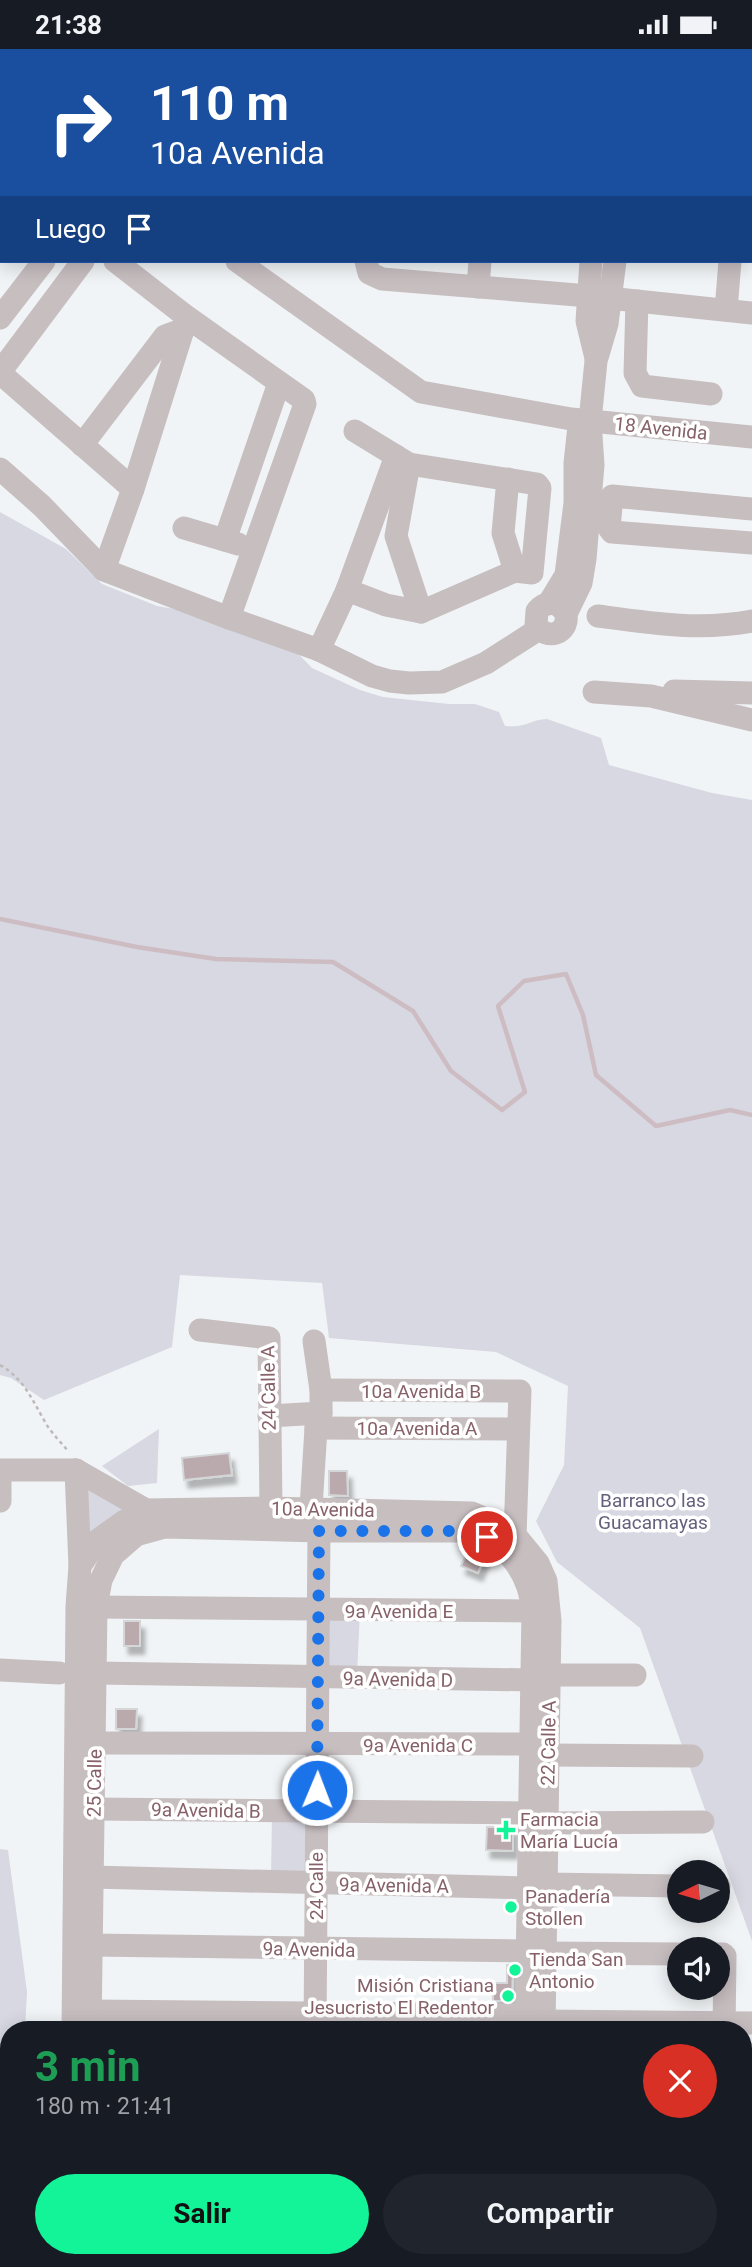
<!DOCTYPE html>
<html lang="es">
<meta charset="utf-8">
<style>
:root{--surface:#171b24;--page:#20242c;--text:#f1f3f6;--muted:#9ea1a6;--accent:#13f498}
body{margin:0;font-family:Roboto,sans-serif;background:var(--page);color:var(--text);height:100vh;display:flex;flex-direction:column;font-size:26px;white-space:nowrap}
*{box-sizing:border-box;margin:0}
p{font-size:23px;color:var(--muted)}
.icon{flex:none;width:38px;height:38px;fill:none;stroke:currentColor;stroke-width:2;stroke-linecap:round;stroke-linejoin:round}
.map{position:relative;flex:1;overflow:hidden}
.panel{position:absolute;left:0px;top:1972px;width:752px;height:247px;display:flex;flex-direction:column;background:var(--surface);border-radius:28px 28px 0 0;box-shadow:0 4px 18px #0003}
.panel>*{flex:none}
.hud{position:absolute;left:0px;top:0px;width:752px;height:214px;box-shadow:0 4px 18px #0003;background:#1a4fa0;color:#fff;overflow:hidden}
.needle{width:46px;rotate:265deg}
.fabs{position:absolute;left:667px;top:1811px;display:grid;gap:14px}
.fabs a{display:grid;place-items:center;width:63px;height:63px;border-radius:50%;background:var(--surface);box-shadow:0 4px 18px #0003;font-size:35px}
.pin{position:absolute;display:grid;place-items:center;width:60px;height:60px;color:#fff;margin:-30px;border:4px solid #fff;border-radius:50%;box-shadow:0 2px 7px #0007}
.me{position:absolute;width:77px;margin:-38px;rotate:1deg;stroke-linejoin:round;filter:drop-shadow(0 0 5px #0008)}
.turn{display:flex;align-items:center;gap:24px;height:147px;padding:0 35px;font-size:32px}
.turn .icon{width:91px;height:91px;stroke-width:2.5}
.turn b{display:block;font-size:49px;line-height:60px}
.then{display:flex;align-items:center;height:66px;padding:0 35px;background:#0003;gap:14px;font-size:26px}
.round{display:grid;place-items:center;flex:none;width:74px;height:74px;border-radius:37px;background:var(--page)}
.headline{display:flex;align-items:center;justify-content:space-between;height:119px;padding:0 35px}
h1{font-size:42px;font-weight:700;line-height:52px;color:#1e9e55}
.button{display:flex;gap:14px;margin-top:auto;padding:14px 35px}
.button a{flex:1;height:80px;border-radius:42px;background:var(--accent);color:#111;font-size:28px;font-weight:700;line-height:80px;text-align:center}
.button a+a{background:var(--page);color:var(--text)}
.status{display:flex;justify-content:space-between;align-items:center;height:49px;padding:0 35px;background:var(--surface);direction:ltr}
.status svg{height:19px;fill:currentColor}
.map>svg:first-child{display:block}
.green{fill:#d7d8e2}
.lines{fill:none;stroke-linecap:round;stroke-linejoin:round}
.stream{stroke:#cebcc3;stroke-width:4.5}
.building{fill:#baaaae;stroke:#d4d6d7;stroke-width:2;filter:url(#shadow)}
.path{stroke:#bfb8b9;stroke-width:2.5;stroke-dasharray:3.5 3.5;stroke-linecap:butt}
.minor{stroke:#c7bec0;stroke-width:23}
.route{stroke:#1a73e8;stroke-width:12;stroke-dasharray:0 21.6}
.poi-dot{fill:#13f498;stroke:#fff;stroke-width:2.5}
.labels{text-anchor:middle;stroke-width:7;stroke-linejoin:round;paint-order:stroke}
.street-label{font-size:19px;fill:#866169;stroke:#fff}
.park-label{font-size:19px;fill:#65617c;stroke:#fff}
.poi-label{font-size:19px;fill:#866169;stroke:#fff;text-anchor:start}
</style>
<div class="status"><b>21:38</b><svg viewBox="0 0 49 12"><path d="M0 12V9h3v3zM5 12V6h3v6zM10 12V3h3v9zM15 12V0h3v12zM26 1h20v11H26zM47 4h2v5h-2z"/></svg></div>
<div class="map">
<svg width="752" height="2218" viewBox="0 0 752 2218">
<defs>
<filter id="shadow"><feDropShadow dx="4.5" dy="8" stdDeviation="2" flood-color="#0004"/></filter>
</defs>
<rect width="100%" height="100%" fill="#f1f4f6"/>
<g class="green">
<path d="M 0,463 L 66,500 L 102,535 L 157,557 L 192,563 L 281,587 L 312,619 L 360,641 L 383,648 L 449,655 L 475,655 L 499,663 L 505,677 C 527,679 529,671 547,670 L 601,689 L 609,716 L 712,744 L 752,751 L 752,1892 L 640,1579 L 557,1513 L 536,1472 L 564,1416 L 568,1337 L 496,1303 L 329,1289 L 322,1234 L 180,1226 L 172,1298 L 44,1351 L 11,1329 L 0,1326 Z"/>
<path d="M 159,1380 L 157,1434 L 128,1437 L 102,1417 Z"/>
<path d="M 83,1430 L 133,1462 L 86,1498 Z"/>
<path d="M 360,1562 L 357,1625 L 317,1626 L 316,1566 Z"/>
<path d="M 272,1767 L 309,1767 L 308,1828 L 271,1828 Z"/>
<path d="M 0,1800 L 8,1801 L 27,1943 L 25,1981 L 9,1981 L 9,2053 L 0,2054 Z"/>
<path d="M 752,2119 L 752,2218 L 732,2218 L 733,2210 L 744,2210 L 744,2132 Z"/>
</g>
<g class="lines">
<path class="stream" d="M 0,870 L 137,898 L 216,910 L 333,913 L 413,962 L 451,1022 L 502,1061 L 525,1043 L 498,957 L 524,932 L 566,925 L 583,966 L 596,1026 L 656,1077 L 730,1061 L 752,1066"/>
</g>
<g class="building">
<path d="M 229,1404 L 232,1426 L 184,1431 L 182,1409 Z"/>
<path d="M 329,1422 L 347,1422 L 348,1447 L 329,1446 Z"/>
<path d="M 470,1496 L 486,1505 L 478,1524 L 461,1517 Z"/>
<rect x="124" y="1572" width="16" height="25"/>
<path d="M 116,1660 L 137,1660 L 136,1680 L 116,1680 Z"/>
<path d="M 487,1778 L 513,1778 L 513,1802 L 486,1801 Z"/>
<path d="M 507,1916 L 513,1916 L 512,1952 L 493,1952 L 493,1934 L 507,1934 Z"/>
</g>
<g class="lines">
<path class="path" d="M 0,1316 C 24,1330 31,1349 44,1371 C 50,1383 60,1392 68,1402"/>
<g class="minor">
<path d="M 57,0 L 60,2"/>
<path d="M 241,0 L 242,2"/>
<path d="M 0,43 L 2,45"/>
<path d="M 751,119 L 752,121"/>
<path d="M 0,127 L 2,128"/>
<path d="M 115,212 L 187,268 L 304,351 L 305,355 L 229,569"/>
<path d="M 237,212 L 421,343 L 571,370 L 752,388"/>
<path d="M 366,212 L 369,224 L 382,230 L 589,247 L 752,264"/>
<path d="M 591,212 L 587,272 L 596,309"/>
<path d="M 478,238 L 480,212"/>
<path d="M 637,252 L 635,324 L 642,337 L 711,345"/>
<path d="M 726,261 L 730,212"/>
<path d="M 0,269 L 44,212"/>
<path d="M 0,323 L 83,212"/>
<path d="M 0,324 L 133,440"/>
<path d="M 82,396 L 165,287 L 184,280"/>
<path d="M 409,415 L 396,487 L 421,563"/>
<path d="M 0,420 L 42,457 L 104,521 L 229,569 L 319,601 L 372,627 L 390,632 L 409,634 L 442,633 L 486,614 L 539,580"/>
<path d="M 508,430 L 503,484 L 515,522"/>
<path d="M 752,460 L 612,447 L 609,479 L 612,483 L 752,494"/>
<path d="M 184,479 L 238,495"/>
<path d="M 225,491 L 279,334"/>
<path d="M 104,521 L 133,440 L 187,268"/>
<path d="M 347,541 L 386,556 L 421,563 L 515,522 L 532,524 L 540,439 L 537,435 L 409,415 L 355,382"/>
<path d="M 549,554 L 566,526 L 575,454 L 575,414 L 579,377"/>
<path d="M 566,565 C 559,552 546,551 537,562 L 536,576 C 547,592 569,585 566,565 L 581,534 L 585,510 L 593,416 L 590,372 L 596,312 L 607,275 L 615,212"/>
<path d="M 598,567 C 650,574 700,582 752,572"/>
<path d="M 319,601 L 347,541 L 396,407"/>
<path d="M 674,642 L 752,644"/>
<path d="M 594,643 L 651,647 L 752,671"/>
<path d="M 200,1281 L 269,1289 L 271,1459"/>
<path d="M 321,1341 L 520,1342 L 515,1487"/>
<path d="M 269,1367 L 321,1364"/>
<path d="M 316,1379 L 518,1380"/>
<path d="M 0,1421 L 76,1421"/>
<path d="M 76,1421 L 80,1517"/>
<path d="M 76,1421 L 146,1461"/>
<path d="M 0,1427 L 0,1452"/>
<path d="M 311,1459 L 316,1379 L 321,1364 L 321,1341 L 314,1292"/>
<path d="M 96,1558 L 533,1562"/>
<path d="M 0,1621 L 59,1624"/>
<path d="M 96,1624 L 532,1631"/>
<path d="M 549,1626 L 635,1626"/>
<path d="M 95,1694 L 531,1695"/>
<path d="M 547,1706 L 692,1707"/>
<path d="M 93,1760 L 529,1764"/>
<path d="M 546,1774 L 703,1773"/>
<path d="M 92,1828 L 528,1839"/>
<path d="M 546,1835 L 679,1837"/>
<path d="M 718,1837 L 719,1837"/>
<path d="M 92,1896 L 527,1902"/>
<path d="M 546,1904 L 679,1905"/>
<path d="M 718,1905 L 723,1905 L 725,1907 L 724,1981"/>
<path d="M 91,1962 L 526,1966"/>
<path d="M 544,1972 L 752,1974"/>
<path d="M 73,1981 L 77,1557 L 80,1517 L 98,1491 L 123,1473 L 146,1461 L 271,1459 L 472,1464 L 511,1481 L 538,1514 L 546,1532 L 550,1572 L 544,1981"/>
<path d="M 90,1981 L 96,1558 L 101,1531 L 113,1506 L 136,1486 L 165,1478 L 319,1482 L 474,1482 C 509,1497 529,1525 533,1562 L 526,1981"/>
<path d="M 315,1981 L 319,1482"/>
<path d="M 719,2210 L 719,2218"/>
<path d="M 70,2218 L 70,2210"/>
<path d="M 87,2218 L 87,2210"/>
<path d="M 313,2218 L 313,2210"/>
<path d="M 522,2218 L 522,2210"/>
<path d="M 541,2218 L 541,2210"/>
</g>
</g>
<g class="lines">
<path class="route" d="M 317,1741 L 319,1482 L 474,1482 L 487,1488"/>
</g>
<g class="poi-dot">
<path d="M502.5 1770.5h7v7h7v7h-7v7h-7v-7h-7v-7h7z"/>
<circle cx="511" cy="1858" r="7"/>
<circle cx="515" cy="1921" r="7"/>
<circle cx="508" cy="1947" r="7"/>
</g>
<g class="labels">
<g class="street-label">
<text transform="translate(661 379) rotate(6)" y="7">18 Avenida</text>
<text transform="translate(268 1339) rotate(-91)" y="7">24 Calle A</text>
<text x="421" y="1349">10a Avenida B</text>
<text x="417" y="1386">10a Avenida A</text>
<text transform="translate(323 1460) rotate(1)" y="7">10a Avenida</text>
<text x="399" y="1569">9a Avenida E</text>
<text transform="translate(398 1630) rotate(1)" y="7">9a Avenida D</text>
<text transform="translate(548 1694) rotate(-89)" y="7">22 Calle A</text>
<text x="418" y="1703">9a Avenida C</text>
<text transform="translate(94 1734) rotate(-89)" y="7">25 Calle</text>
<text transform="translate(206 1761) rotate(1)" y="7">9a Avenida B</text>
<text transform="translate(394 1836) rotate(1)" y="7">9a Avenida A</text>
<text transform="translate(316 1837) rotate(-90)" y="7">24 Calle</text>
<text transform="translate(309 1900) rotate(1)" y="7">9a Avenida</text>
</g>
<g class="park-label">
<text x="653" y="1458">Barranco las<tspan x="653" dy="22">Guacamayas</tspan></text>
</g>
<g class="poi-label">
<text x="520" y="1777">Farmacia<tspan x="520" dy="22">María Lucía</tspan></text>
<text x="525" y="1854">Panadería<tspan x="525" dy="22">Stollen</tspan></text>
<text x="529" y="1917">Tienda San<tspan x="529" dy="22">Antonio</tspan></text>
<text x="494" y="1943" text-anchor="end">Misión Cristiana<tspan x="494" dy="22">Jesucristo El Redentor</tspan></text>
</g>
</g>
</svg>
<div class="fabs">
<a><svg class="needle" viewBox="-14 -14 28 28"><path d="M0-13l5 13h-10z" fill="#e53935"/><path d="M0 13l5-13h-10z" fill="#9ea1a6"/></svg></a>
<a><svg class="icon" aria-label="sound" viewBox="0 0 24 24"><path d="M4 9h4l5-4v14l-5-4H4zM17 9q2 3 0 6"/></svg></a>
</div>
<div class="pin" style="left:487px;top:1488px;background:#d93025"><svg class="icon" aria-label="arrive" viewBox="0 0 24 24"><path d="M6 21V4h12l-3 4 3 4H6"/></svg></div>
<svg class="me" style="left:317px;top:1741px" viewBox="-20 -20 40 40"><circle r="17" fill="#1a73e8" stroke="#fff" stroke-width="3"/><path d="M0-11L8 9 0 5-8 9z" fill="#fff"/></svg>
<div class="hud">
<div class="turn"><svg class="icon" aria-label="right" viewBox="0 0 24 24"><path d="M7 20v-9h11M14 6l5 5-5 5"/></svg><div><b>110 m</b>10a Avenida</div></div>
<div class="then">Luego<svg class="icon" aria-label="arrive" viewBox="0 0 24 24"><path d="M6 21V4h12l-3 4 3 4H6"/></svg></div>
</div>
<section class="panel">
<div class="headline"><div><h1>3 min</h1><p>180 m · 21:41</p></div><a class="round" style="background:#d93025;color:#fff"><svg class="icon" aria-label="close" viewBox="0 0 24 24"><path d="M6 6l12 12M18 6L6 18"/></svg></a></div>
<div class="button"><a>Salir</a><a>Compartir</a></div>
</section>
</div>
